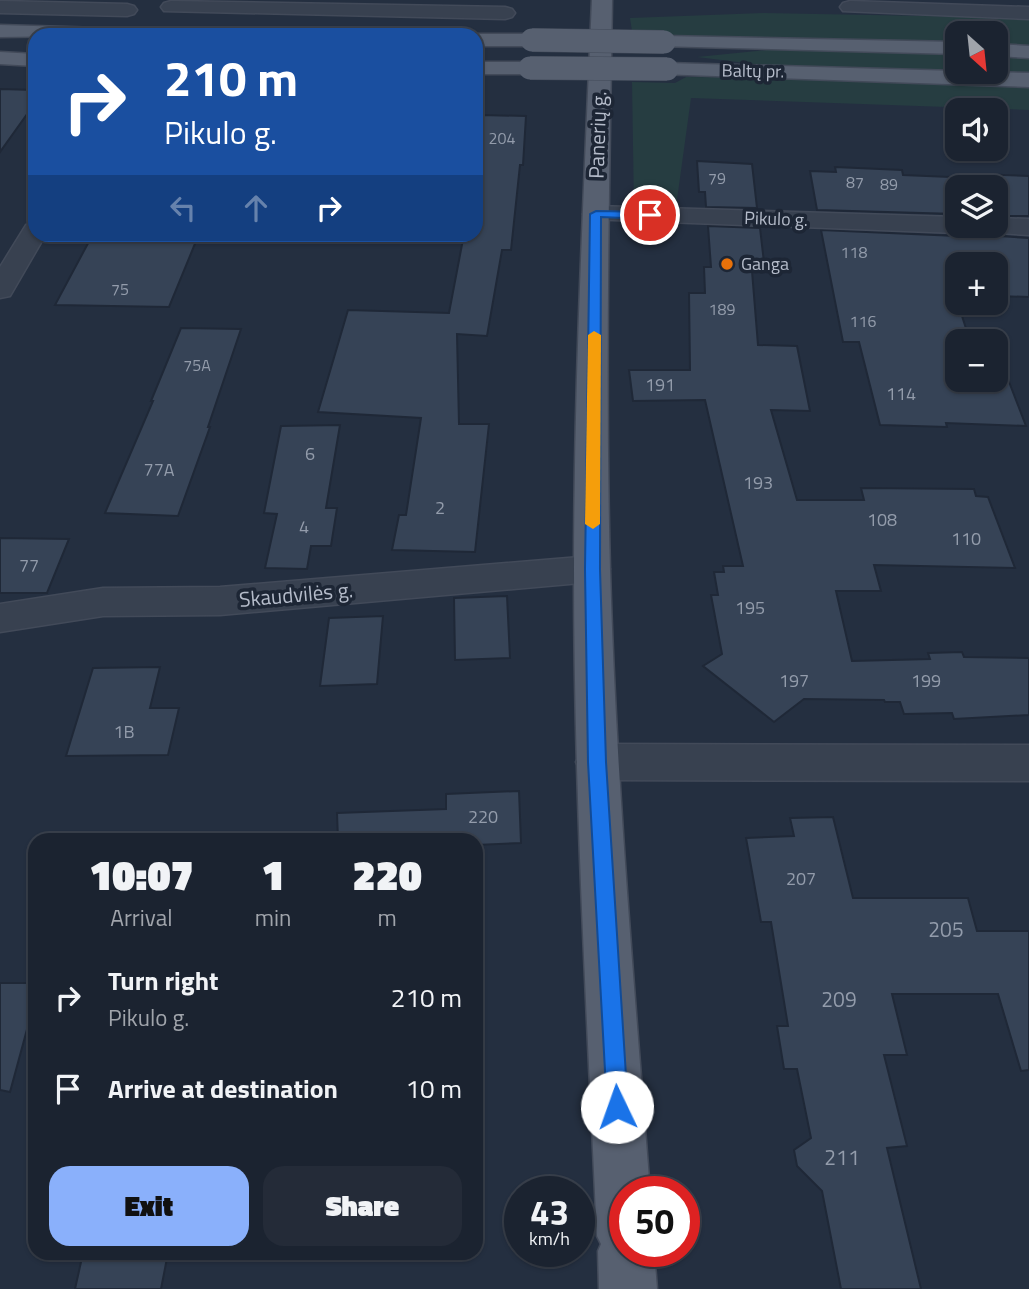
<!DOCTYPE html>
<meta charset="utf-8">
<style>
:root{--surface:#1b2330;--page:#242b38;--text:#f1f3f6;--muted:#a0a4ab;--line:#39404c;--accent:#8ab0fb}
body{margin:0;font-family:"Titillium Web",sans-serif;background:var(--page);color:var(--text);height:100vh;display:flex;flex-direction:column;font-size:26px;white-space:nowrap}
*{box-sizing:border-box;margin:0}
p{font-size:23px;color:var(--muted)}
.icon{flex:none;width:38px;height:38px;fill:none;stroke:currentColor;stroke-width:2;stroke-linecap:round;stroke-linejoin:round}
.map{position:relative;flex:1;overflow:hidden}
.drawer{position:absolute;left:28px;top:833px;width:455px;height:427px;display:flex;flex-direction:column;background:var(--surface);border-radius:21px;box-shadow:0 2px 5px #0004,0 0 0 2px var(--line)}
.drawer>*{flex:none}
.guide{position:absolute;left:28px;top:28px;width:455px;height:214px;border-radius:21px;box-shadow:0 2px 5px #0004,0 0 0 2px var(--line);background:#1a4fa0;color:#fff;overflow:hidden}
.needle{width:46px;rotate:153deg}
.tools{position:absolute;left:945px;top:21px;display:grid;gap:14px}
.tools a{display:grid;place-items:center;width:63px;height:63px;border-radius:14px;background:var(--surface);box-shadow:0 2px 5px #0004,0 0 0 2px var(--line);font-size:35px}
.speed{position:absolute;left:504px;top:1176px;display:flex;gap:14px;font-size:35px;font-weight:700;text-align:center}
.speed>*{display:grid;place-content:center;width:91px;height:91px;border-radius:50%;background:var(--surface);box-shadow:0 2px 5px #0004,0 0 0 2px var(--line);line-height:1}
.speed small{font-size:18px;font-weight:400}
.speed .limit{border:10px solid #d22;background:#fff;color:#111}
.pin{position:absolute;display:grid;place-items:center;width:60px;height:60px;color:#fff;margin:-30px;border:4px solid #fff;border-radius:50%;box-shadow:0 2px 7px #0007}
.me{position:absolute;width:77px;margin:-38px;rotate:357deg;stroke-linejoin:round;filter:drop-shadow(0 0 5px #0008)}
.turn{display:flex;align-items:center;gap:24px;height:147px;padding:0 21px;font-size:32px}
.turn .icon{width:91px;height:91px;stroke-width:2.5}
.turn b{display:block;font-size:49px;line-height:60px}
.lanes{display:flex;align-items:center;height:66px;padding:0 21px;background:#0003;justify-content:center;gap:35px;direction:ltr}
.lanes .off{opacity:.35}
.eta{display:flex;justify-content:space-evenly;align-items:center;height:119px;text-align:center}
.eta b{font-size:42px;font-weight:800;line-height:49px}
.button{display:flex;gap:14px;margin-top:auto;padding:14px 21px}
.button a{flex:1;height:80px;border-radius:21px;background:var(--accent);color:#111;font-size:28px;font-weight:800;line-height:80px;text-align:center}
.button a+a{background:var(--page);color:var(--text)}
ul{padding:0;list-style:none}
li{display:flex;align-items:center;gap:21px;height:91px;padding:0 21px}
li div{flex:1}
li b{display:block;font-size:26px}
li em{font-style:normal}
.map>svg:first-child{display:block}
.green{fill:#263d41}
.building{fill:#364356;stroke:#1f2837;stroke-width:2}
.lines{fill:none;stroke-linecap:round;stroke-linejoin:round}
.minor-casing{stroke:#424a59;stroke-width:3}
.major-casing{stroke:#424a59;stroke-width:3}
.minor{fill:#384150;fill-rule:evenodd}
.major{fill:#576070;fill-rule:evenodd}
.major-bridge-casing{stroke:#424a59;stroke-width:24;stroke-linecap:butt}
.major-bridge{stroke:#576070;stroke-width:23}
.route{fill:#1a73e8;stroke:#114b97;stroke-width:2}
.slow{fill:#f59e0b}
.food-dot{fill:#e8710a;stroke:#1d2635;stroke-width:2.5}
.labels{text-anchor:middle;stroke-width:7;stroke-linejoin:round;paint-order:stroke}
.far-number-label{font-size:16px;fill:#939cab}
.far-street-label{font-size:18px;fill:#b5bcca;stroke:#1d2635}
.far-poi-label{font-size:18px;fill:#b5bcca;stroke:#1d2635;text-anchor:start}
.number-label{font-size:18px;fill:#939cab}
.street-label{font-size:21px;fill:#b5bcca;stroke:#1d2635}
.near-number-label{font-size:21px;fill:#939cab}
</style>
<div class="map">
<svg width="1029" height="1289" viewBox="0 0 1029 1289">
<rect width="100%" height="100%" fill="#242f40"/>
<g class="green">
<path d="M 763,13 L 1029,18 L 1029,46 L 996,44 L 996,33 L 957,33 L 957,42 L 677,36 L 662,32 L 632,31 L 630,18 Z"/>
<path d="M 776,49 L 957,54 L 957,70 L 762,65 L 697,57 Z"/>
<path d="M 996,55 L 1029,57 L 1029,74 L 996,72 Z"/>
<path d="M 686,77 L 827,78 L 1029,86 L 1029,110 L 691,98 L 676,207 L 673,210 L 634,209 L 632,82 L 675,83 Z"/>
</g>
<g class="building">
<path d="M 0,89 L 35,90 L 35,103 L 0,152 Z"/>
<path d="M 481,115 L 526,116 L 523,165 L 520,165 L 511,250 L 502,250 L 487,336 L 457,334 L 459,424 L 489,424 L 475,552 L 392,550 L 399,515 L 406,515 L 421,418 L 318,412 L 348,310 L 449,313 L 464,234 L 476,234 L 476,159 Z"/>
<path d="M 697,161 L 752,164 L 757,208 L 706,207 L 705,192 L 699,192 Z"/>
<path d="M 835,167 L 902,170 L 903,175 L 974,178 L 973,174 L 1029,176 L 1029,216 L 996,216 L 996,187 L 957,187 L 957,214 L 817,210 L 810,171 L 836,172 Z"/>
<path d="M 708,226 L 760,228 L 765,271 L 752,271 L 758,345 L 797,346 L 810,411 L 771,410 L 797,500 L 864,500 L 861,488 L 974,489 L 976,496 L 988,497 L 1015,568 L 874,565 L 881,591 L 836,591 L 852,661 L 930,659 L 928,653 L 962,652 L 964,657 L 1029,658 L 1029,715 L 954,719 L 952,713 L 904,714 L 900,702 L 885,702 L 884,700 L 804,699 L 774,722 L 703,666 L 722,654 L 711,595 L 718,595 L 714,572 L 724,572 L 723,566 L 743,566 L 705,400 L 633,401 L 629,370 L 690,370 L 689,293 L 705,293 L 704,267 L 711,267 Z"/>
<path d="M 973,226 L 976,226 L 983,235 L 1029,238 L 1029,297 L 996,296 L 996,264 L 957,264 L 957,294 L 955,294 L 970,341 L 957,341 L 957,380 L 996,380 L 996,374 L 1006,374 L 1026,426 L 946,423 L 947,427 L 880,425 L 859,342 L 843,342 L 821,230 L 957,236 L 968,233 Z"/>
<path d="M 93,234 L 199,234 L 169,307 L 55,305 Z"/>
<path d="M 181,328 L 241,329 L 208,427 L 210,427 L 178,516 L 105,513 L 153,401 L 151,401 Z"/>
<path d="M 340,425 L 326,508 L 337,508 L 331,546 L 311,546 L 307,569 L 265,568 L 277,514 L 264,513 L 281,426 Z"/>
<path d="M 0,538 L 69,539 L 47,593 L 0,593 Z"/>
<path d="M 507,596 L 510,658 L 455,660 L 454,598 Z"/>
<path d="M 383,616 L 377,684 L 320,686 L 329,618 Z"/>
<path d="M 160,667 L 150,708 L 179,708 L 168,755 L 66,756 L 93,668 Z"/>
<path d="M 519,791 L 521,843 L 476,845 L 476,840 L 338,840 L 337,813 L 446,809 L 446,794 Z"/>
<path d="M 833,817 L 853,898 L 968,898 L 977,931 L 1029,931 L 1029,1070 L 1021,1071 L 998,994 L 892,994 L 907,1055 L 884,1055 L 907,1146 L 887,1148 L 921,1289 L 841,1289 L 822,1191 L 797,1166 L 794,1150 L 811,1138 L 797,1069 L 784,1069 L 777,1026 L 788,1026 L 771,922 L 761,922 L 746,838 L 794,836 L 790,818 Z"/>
<path d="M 0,983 L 35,983 L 35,1000 L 10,1092 L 0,1090 Z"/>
<path d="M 83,1253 L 168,1253 L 161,1289 L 75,1289 Z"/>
</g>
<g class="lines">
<g class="minor-casing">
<g id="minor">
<path d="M 0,1 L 127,4 L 134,6 L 137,10 L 134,14 L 127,16 L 0,13 Z"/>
<path d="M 171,1 L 505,7 L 512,9 L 515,13 L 512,17 L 505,19 L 164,11 L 161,7 L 164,3 Z"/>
<path d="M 850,1 L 1029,7 L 1029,19 L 843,11 L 840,7 L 843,3 Z"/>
<path d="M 596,206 L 957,217 L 957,226 L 970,226 L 966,231 L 957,233 L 587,219 L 583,214 L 587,209 Z"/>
<path d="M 996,218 L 1029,219 L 1029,235 L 983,232 L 979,226 L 996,226 Z"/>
<path d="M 35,223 L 35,234 L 46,234 L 10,296 L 0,298 L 0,267 L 26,225 Z"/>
<path d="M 592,556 L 605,560 L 610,569 L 605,578 L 592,582 L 220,615 L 103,616 L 0,632 L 0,604 L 103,588 L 220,587 Z"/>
<path d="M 597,744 L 1029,745 L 1029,781 L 597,780 L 582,774 L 576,762 L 582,750 Z"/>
</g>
</g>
<g class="major-casing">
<g id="major">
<path d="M 592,0 L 612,0 C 609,190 605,380 610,570 C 616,777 634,985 650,1192 L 625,1192 L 625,1251 L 654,1251 L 657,1289 L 599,1289 L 598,1251 L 601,1244 L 597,1236 C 587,1015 574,793 574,571 C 574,381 584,190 592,0 Z"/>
<path d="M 0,25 L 134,29 L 141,31 L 144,35 L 0,37 Z"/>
<path d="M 476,34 L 532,34 L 539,36 L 542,40 L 539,44 L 532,46 L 476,46 L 476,35 L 471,35 Z"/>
<path d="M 664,36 L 957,42 L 957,54 L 657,46 L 654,42 L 657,38 Z"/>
<path d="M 996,44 L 1029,46 L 1029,58 L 996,56 Z"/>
<path d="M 0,52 L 35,54 L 35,66 L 0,64 Z"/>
<path d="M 476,62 L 530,62 L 538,63 L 541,68 L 538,73 L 530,74 L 476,74 Z"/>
<path d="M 667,63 L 1029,73 L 1029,87 L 659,74 L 656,69 L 659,64 Z"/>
</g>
</g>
<use href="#minor" class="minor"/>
<use href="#major" class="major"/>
<g class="major-bridge-casing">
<g id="major-bridge">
<path d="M 532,40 L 664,42"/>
<path d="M 530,68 L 667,69"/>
</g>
</g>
<use href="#major-bridge" class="major-bridge"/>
</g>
<path class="route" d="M 596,211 L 650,212 L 655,215 L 650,219 L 601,217 L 600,569 L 606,762 L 628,1107 L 625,1115 L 617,1118 L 610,1115 L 607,1107 L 588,762 L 585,569 L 590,214 Z"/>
<path class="slow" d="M 594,331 L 601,335 L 600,524 L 593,529 L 585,524 L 588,335 Z"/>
<circle class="food-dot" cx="727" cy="264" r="7"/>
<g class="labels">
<g class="far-number-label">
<text x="502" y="144">204</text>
<text x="717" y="184">79</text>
<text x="855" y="188">87</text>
<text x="889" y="190">89</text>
<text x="854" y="258">118</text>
<text x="120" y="295">75</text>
<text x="722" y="315">189</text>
<text x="863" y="327">116</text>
<text x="197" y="371">75A</text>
</g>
<g class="far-street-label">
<text transform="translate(753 71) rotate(1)" y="6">Baltų pr.</text>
<text transform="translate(776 219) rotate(2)" y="6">Pikulo g.</text>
</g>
<g class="far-poi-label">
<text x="741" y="270">Ganga</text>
</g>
<g class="number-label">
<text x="660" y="391">191</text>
<text x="901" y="400">114</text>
<text x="310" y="460">6</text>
<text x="159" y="476">77A</text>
<text x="758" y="489">193</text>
<text x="440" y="514">2</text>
<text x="882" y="526">108</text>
<text x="304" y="533">4</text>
<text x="966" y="545">110</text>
<text x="29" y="572">77</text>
<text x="750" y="614">195</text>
<text x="794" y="687">197</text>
<text x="926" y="687">199</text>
<text x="124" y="738">1B</text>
<text x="483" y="823">220</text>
<text x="801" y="885">207</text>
</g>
<g class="street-label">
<text transform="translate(598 135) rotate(-88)" y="7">Panerių g.</text>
<text transform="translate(296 595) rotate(-5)" y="7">Skaudvilės g.</text>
</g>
<g class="near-number-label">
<text x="946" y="937">205</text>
<text x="839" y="1007">209</text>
<text x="842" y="1165">211</text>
</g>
</g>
</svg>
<div class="tools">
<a><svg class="needle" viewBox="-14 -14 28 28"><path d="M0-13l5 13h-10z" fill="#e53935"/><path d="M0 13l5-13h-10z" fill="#a0a4ab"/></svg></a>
<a><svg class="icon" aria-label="sound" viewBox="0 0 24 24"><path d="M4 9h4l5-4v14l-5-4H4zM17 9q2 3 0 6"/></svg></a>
<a><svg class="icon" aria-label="layers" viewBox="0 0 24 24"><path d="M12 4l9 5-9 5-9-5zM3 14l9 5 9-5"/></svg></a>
<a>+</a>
<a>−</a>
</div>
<div class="speed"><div>43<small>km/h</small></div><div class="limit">50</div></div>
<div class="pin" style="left:650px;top:215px;background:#d93025"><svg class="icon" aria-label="arrive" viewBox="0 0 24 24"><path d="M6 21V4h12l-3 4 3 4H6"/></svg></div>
<svg class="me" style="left:617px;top:1107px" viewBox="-20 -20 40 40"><circle r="19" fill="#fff"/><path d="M0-13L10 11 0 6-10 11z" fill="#1a73e8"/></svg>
<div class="guide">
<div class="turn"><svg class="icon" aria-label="right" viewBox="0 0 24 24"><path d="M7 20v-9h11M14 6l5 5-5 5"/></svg><div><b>210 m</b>Pikulo g.</div></div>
<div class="lanes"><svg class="icon off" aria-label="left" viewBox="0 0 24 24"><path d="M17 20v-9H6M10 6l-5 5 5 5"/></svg><svg class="icon off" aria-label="ahead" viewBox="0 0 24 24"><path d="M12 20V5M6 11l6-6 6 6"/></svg><svg class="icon" aria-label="right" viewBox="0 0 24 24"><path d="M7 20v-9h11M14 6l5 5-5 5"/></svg></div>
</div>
<section class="drawer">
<div class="eta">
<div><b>10:07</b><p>Arrival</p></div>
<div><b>1</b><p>min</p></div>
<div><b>220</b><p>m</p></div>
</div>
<ul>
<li><svg class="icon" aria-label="right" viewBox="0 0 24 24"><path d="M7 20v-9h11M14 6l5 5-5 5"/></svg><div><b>Turn right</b><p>Pikulo g.</p></div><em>210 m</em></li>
<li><svg class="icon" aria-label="arrive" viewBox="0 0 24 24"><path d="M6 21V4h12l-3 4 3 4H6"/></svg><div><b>Arrive at destination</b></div><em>10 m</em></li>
</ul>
<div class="button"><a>Exit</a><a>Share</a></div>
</section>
</div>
